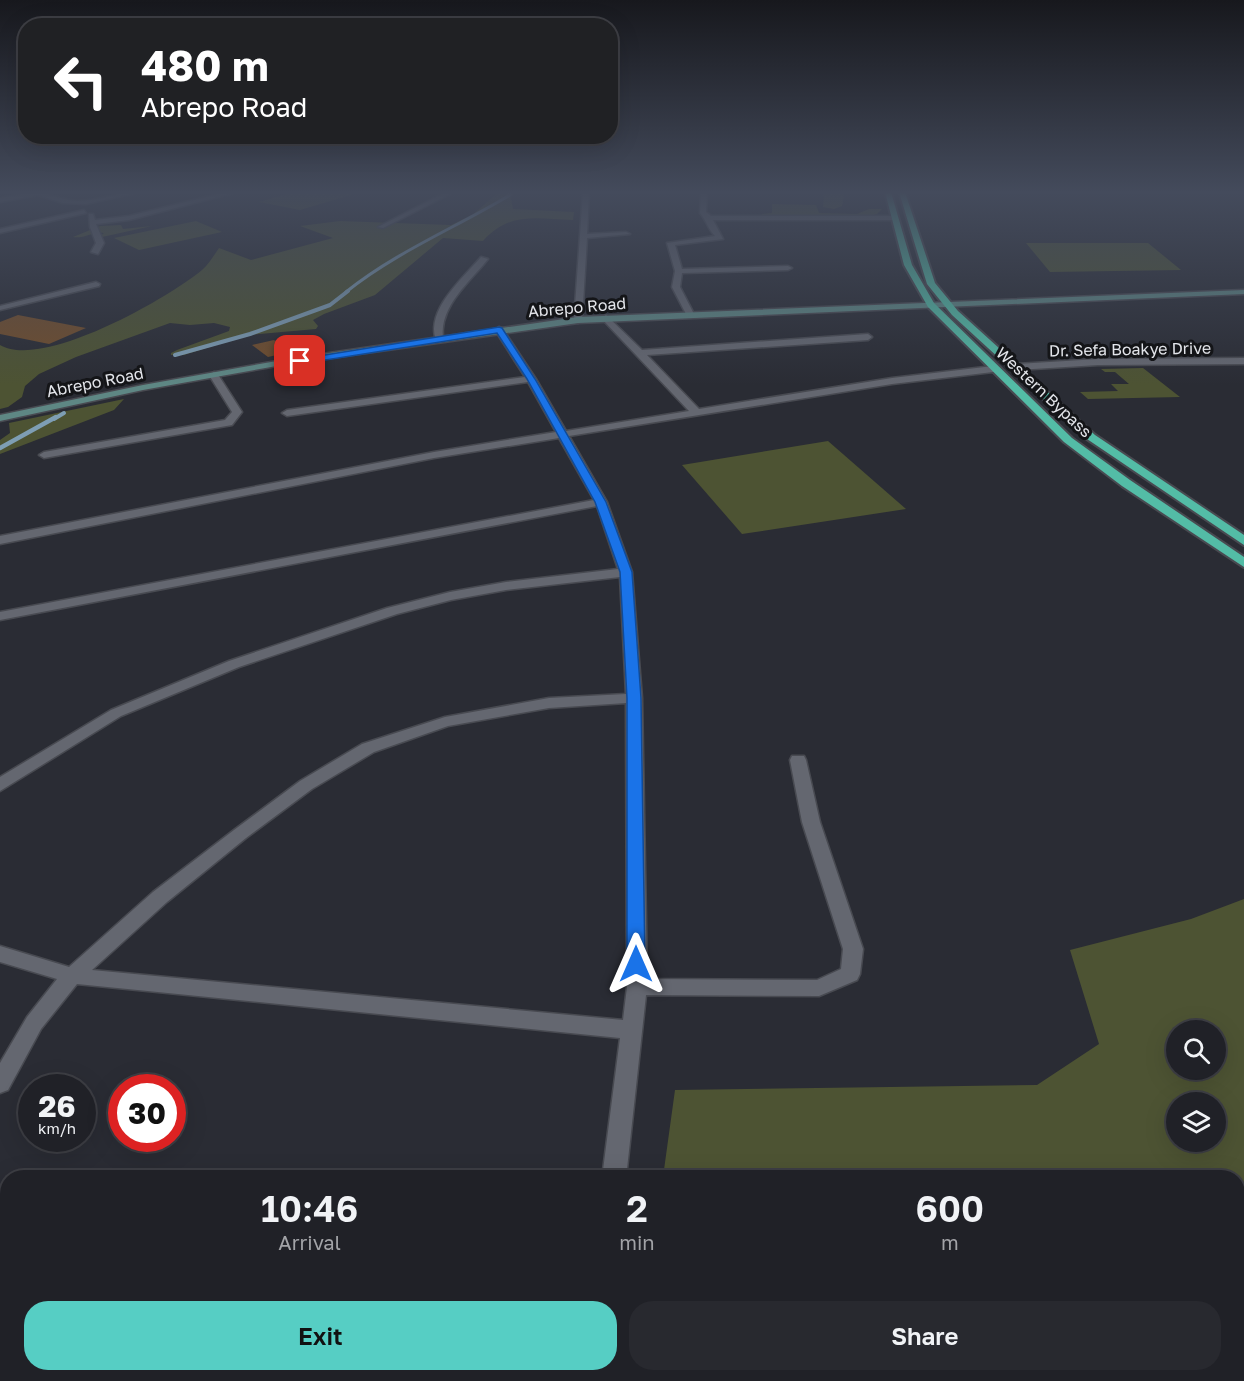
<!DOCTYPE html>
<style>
:root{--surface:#202127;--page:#28292f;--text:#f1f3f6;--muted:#a2a3a7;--line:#3d3e44;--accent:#56cec4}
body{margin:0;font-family:"Golos Text",sans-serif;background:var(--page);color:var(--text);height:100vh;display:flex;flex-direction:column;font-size:22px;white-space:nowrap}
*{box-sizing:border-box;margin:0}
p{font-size:20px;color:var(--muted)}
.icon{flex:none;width:33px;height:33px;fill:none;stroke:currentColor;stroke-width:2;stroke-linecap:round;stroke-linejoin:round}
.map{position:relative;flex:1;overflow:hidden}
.details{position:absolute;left:0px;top:1170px;width:1245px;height:212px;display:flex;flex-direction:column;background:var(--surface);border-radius:24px 24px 0 0;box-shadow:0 6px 24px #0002,0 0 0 2px var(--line)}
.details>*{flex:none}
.guide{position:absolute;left:18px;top:18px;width:600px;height:126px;border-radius:24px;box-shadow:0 6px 24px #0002,0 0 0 2px var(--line);background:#202124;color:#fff;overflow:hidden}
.fabs{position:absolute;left:1166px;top:1020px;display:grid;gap:12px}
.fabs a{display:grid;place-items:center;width:60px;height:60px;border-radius:50%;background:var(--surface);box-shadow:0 6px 24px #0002,0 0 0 2px var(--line);font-size:30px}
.speed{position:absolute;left:18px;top:1074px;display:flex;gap:12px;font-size:30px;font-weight:700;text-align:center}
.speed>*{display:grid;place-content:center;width:78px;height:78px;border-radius:50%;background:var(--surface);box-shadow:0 6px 24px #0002,0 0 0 2px var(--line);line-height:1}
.speed small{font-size:15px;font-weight:400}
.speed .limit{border:9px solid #d22;background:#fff;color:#111}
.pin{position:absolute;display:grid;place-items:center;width:51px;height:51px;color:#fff;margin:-26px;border-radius:12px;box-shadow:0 3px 9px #0006}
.me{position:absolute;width:66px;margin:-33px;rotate:0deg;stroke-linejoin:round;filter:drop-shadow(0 0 4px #0008)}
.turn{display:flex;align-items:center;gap:21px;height:126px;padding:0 24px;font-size:27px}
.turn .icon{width:78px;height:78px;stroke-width:2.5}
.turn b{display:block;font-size:42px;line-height:51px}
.eta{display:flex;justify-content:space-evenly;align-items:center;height:102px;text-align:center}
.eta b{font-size:36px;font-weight:600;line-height:42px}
.action{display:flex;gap:12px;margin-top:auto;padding:12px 24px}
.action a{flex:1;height:69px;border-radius:24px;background:var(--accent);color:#111;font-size:24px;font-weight:600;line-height:69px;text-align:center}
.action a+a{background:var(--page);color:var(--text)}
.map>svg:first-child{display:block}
.green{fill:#4d5333;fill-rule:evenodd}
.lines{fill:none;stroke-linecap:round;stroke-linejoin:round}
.stream-far2{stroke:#7e9eb4;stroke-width:3}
.stream-far1{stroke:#7e9eb4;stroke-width:4}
.stream{stroke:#7e9eb4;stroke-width:4.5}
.building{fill:#704d2c}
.minor-casing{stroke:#484a51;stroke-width:3}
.secondary-casing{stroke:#484a51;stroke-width:3}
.trunk-casing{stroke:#484a51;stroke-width:4}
.minor{fill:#646770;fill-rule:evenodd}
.secondary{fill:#5e8784;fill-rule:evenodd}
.trunk{fill:#53bca6;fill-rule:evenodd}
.route{fill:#1a73e8;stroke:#114b97;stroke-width:1.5}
.labels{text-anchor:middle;stroke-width:6;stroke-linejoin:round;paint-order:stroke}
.far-street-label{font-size:16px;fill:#e3e5ea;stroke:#141518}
</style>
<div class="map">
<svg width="1244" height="1381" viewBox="0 0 1244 1381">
<rect width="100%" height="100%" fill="#2a2c34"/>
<g class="green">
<path d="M 293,192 L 361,192 L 300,210 L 259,202 Z"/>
<path d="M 499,192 L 514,192 L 511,198 L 513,209 L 574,212 L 573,220 C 537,219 510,211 483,241 L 443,238 L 375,295 L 324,314 L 313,320 L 318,326 L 316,329 L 248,335 L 184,355 L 171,355 L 171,353 L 177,350 L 229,331 L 230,327 L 214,323 L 190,325 L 170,323 L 76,357 L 39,374 L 25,386 L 22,397 L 8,407 L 0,409 L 0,345 C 42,370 167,299 202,270 C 209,264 214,255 219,248 L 251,260 L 333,238 L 300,226 L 340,221 L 451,225 L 472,215 Z"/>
<path d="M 822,192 L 845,192 L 842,206 L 834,209 L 823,207 L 824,197 Z"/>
<path d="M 772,204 L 816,205 L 819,213 L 857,214 L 869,209 L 882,209 L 877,214 L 867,217 L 762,216 L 762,214 L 772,213 Z"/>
<path d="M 196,221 L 222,232 L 139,250 L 114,238 Z"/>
<path d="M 121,225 L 123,229 L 152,226 L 102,237 L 101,235 L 104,233 C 93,231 84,239 73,237 L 100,226 Z"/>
<path d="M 1026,243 L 1148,243 L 1181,270 L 1050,272 Z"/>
<path d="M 1143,368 L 1180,397 L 1088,399 L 1080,392 L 1118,391 L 1111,384 L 1129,384 L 1115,372 L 1105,372 L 1101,369 Z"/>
<path d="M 124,399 L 114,410 L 0,454 L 0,440 L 10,433 L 9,423 Z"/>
<path d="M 828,441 L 906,509 L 742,534 L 682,465 Z"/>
<path d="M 1244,899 L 1244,1381 L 636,1381 L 637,1374 L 1238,1374 L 1238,1178 L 663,1177 L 675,1090 L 1037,1085 L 1099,1044 L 1070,950 L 1191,919 ZM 1176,1030 L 1215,1030 L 1215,1070 L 1176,1070 ZM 1176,1102 L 1215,1102 L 1215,1142 L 1176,1142 Z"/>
</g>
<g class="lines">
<path class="stream-far2" d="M 346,292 C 396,252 455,228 510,195 L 509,192"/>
<g class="stream-far1">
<path d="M 175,355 L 250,334 L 330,305 L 348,291"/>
<path d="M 54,419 L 64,413"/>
</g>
<path class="stream" d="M 0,448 L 56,417"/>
</g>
<g class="building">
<path d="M 18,315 L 86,328 L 49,344 L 0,334 L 0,322 Z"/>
<path d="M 274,340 L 290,352 L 268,357 L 252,345 Z"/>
</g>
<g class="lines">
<g class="minor-casing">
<g id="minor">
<path d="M 33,192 C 48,192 60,200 77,201 C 99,201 118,192 139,192 L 86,204 L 63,203 L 38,195 L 0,202 L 0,198 Z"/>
<path d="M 226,192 L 237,192 L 129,220 L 96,224 L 104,243 L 98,254 L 91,252 L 96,243 L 90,227 L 89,214 L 93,214 L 95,220 L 129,216 Z"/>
<path d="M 446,192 L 454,192 L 383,228 L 378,227 Z"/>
<path d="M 583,192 L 589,192 L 587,234 L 626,232 L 630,234 L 587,238 L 582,320 L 578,323 L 574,320 Z"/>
<path d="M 701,192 L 707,192 L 706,212 L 711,216 L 894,216 L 897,218 L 894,220 L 713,220 L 723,239 L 675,245 L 682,269 L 788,266 L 792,268 L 788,270 L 682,273 L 680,287 L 694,314 L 690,317 L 686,314 L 672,287 L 675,271 L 667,243 L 715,236 C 708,229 706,220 700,213 Z"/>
<path d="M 84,210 L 86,213 L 0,233 L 0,229 Z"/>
<path d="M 481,257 L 488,259 C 470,282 439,306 443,338 L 436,340 C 425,310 464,277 481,257 Z"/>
<path d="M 96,282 L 100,284 L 99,286 L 0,310 L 0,306 Z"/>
<path d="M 606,315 L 642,350 L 868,334 L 872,337 L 868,340 L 647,355 L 699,409 L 892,378 L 993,366 L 998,369 L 993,372 L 892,384 L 569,436 L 607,502 L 632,572 L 642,698 L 647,979 L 817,980 L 841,969 L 843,949 L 802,822 L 790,760 L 792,756 L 804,756 L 806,760 L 820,822 L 863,949 L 860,974 L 857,980 L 819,996 L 646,995 L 626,1178 L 602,1178 L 620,1038 L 77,984 L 41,1029 L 8,1090 L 0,1093 L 0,1063 L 27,1017 L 57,979 L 0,962 L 0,946 L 69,967 L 153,892 L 234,830 L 300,781 L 362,744 L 445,717 L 549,698 L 626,694 L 620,577 L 506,590 L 451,600 L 397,614 L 239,667 L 121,716 L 0,791 L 0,777 L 111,710 L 229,661 L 387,608 L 450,592 L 506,582 L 618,569 L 597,506 L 0,620 L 0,612 L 594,500 L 559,438 L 434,458 L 0,544 L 0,536 L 434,452 L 556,432 L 528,382 L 287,416 L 282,413 L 287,410 L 525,377 L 495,330 L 499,327 L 502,328 L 536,379 L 566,431 L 689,411 L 603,320 L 602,318 ZM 626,703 L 627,987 L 623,1020 L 92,970 L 167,902 L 246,838 L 312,789 L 374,752 L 448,726 L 549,708 Z"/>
<path d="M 1244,358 L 1244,364 L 1098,365 L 1017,370 L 1012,367 L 1017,364 L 1098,359 Z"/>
<path d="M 214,372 L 217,373 L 242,412 L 232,425 L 44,458 L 39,455 L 44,452 L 225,420 L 232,412 L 209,375 Z"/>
<path d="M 578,1374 L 604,1374 L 604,1381 L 576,1381 Z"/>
</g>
</g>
<g class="secondary-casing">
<path id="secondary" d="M 1244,290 L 1244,294 L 578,323 L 288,364 L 143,390 L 0,421 L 0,415 L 143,385 L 288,359 L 578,317 Z"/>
</g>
<g class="trunk-casing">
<g id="trunk">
<path d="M 885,192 L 891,192 L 912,265 L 934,303 L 1072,438 L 1130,480 L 1244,557 L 1244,567 L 1122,486 L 1064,442 L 928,307 L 904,265 Z"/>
<path d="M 899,192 L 905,192 L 935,283 L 958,311 L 1095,435 L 1244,535 L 1244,545 L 1087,439 L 952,315 L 927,284 Z"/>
</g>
</g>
<use href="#minor" class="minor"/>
<use href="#secondary" class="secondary"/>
<use href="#trunk" class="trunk"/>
</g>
<linearGradient id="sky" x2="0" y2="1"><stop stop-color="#17181d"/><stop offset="0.5" stop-color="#444b5c"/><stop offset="1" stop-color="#444b5c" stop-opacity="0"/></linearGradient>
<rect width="1244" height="385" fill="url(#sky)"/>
<path class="route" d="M 499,327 L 502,328 L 535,379 L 606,502 L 632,572 L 641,698 L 645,964 L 643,969 L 636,971 L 630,969 L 627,964 L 627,698 L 620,572 L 595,502 L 527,379 L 497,333 L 300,364 L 296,361 L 300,359 Z"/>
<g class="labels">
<g class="far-street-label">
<text transform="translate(577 307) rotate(-5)" y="6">Abrepo Road</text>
<text transform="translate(1130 349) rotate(-1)" y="6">Dr. Sefa Boakye Drive</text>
<text transform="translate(95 382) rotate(-11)" y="6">Abrepo Road</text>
<text transform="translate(1044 392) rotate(43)" y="6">Western Bypass</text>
</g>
</g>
</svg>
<div class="fabs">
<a><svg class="icon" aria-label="search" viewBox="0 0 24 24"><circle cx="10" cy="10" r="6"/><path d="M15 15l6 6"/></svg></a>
<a><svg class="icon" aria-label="layers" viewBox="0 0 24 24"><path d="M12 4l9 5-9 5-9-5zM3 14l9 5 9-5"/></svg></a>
</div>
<div class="speed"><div>26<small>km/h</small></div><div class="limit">30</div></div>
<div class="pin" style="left:300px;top:361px;background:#d93025"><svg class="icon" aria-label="arrive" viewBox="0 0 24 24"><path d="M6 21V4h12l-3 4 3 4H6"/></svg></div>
<svg class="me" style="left:636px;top:964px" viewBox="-20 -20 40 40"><path d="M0-17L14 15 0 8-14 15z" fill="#1a73e8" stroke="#fff" stroke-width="4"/></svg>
<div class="guide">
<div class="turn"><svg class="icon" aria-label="left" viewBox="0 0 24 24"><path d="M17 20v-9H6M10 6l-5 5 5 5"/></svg><div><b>480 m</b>Abrepo Road</div></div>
</div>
<section class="details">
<div class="eta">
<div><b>10:46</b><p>Arrival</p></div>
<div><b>2</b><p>min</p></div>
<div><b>600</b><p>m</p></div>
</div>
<div class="action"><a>Exit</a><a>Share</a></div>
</section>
</div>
